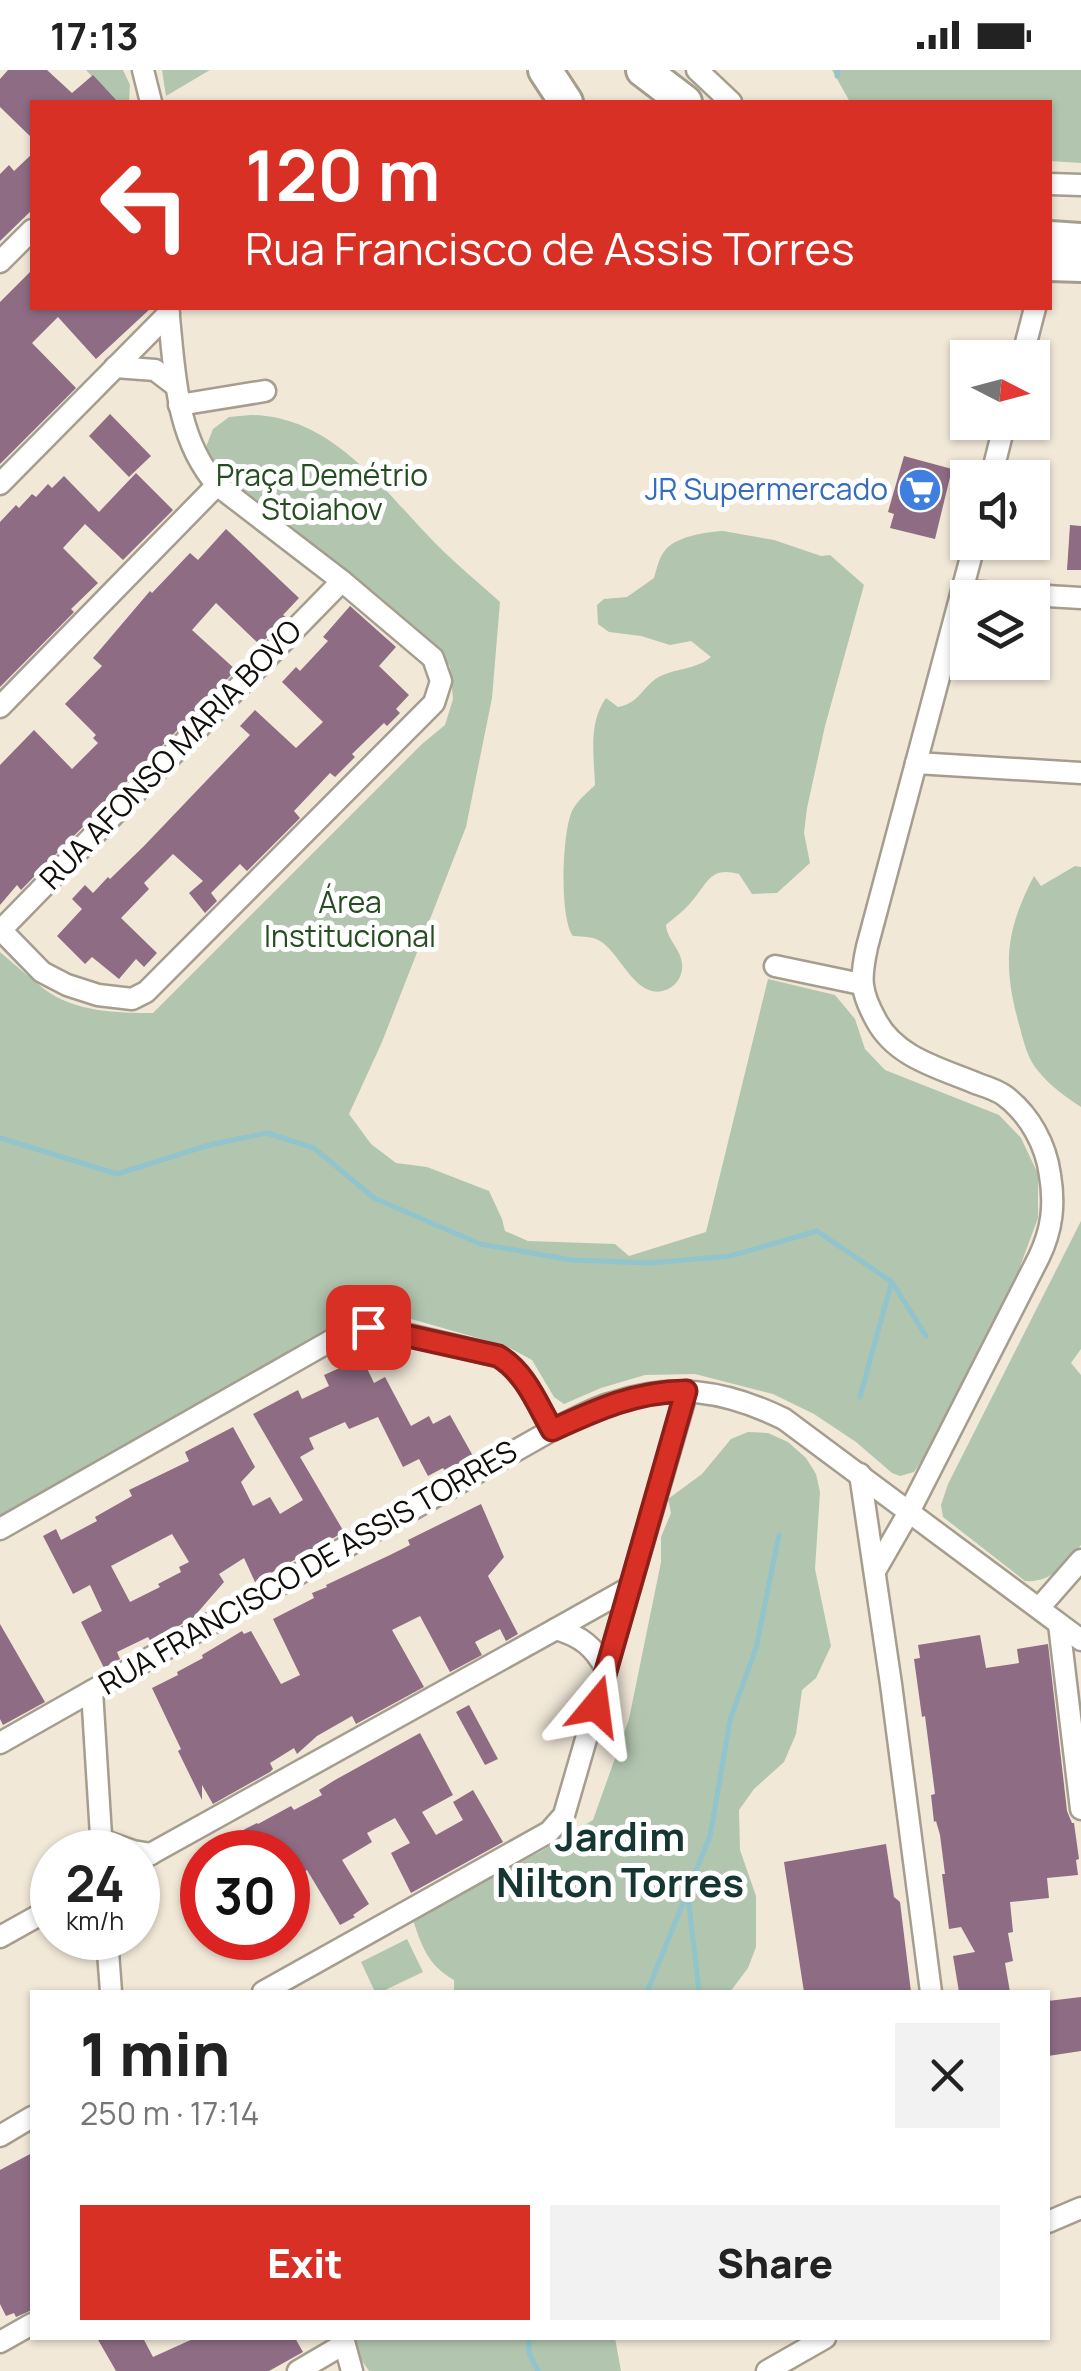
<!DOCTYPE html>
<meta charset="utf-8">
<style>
:root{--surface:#fff;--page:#f2f2f2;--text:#222;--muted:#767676;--accent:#d93025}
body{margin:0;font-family:Manrope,sans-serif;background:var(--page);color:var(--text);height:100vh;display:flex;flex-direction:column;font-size:38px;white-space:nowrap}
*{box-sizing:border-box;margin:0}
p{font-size:32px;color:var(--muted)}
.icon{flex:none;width:55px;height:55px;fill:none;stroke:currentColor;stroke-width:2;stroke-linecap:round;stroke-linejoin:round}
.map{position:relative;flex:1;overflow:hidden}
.sheet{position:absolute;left:30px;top:1920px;width:1020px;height:350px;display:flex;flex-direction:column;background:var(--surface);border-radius:0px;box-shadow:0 2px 8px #0004}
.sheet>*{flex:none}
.hud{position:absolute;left:30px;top:30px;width:1022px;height:210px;border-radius:0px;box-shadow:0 2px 8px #0004;background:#d93025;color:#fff;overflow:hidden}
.needle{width:65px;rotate:96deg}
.buttons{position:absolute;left:950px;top:270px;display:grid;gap:20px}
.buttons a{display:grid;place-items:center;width:100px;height:100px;border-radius:0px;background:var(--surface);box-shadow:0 2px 8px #0004;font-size:50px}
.speed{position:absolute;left:30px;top:1760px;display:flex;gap:20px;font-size:50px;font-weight:700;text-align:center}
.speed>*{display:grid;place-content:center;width:130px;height:130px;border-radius:50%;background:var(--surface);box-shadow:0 2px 8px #0004;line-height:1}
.speed small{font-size:25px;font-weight:400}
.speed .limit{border:15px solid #d22;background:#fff;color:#111}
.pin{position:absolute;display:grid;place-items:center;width:85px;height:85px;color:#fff;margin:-42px;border-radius:20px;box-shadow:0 5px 15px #0006}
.me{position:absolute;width:110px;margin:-55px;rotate:16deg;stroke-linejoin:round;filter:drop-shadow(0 0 8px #0008)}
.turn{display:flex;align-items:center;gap:35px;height:210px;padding:0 50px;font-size:45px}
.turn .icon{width:130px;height:130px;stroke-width:2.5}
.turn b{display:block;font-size:70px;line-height:85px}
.round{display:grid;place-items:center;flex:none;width:105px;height:105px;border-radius:0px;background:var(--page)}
.overview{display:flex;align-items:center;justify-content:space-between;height:170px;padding:0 50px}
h1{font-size:60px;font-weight:800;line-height:75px}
.button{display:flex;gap:20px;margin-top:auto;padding:20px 50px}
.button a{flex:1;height:115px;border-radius:0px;background:var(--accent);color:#fff;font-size:40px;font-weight:800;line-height:115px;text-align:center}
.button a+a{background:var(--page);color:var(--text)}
.status{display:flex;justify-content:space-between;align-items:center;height:70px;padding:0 50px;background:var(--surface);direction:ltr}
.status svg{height:28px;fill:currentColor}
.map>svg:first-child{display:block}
.green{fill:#b2c5af}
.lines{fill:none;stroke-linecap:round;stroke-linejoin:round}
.stream{stroke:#91c4cc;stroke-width:5}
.building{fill:#8e6c84;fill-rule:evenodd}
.minor-casing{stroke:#a59d8e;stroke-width:25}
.primary-casing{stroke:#a59d8e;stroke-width:38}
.minor{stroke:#fff;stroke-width:20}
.primary{stroke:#fff;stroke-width:32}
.route-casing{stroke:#8d1f18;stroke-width:25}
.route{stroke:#d93025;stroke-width:18}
.labels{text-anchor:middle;stroke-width:10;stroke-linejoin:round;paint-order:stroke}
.park-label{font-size:30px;fill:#254d21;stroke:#fff}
.shop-label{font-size:30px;fill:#366cbe;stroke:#fff;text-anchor:end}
.street-label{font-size:30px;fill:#110e09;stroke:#fff}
.district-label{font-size:40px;font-weight:bold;fill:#163631;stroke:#fff}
</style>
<div class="status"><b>17:13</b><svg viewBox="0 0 49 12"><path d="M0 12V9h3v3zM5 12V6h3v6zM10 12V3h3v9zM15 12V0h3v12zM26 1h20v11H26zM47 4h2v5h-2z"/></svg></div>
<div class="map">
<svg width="1081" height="2301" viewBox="0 0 1081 2301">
<rect width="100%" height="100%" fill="#f1e8d8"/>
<g class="green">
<path d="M 86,0 L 123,0 L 130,15 L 129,32 L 116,32 Z"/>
<path d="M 162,0 L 210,0 L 166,26 Z"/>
<path d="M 832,0 L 1081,0 L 1081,93 L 1050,91 L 1050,32 L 850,32 Z"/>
<path d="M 251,345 C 333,346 384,421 436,474 C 456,494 479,513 500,532 L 492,628 L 466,757 L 382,972 L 349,1044 L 371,1074 L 396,1093 L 427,1097 L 489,1121 L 502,1149 L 505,1161 L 528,1171 L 615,1174 L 629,1186 L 706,1162 L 768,909 L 835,925 L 855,949 L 865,979 L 885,1000 L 999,1045 L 1021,1068 L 1038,1104 L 1038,1148 L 1018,1202 L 925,1386 L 914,1402 L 900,1406 L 892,1403 L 856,1372 L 814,1344 L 773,1324 L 695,1304 L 645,1305 L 601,1318 L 564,1334 L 554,1327 L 532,1290 L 506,1276 L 369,1237 L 0,1449 L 0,882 C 14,894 29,907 44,919 C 75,942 116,943 153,943 L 422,674 L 445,655 L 453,629 L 450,596 L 420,565 L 368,518 L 246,426 L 208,390 L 206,377 L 213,359 L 229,347 Z"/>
<path d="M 723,461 L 774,470 L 821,486 L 830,485 L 864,515 L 825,656 L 807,738 L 804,763 L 810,793 L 777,823 L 752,824 L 739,804 C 711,796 708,812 692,831 C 685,840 675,847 666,855 C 667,871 684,881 682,899 C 681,907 677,914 670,918 C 639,935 623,888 603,873 C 594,866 584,867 573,866 C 559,849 562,758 573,739 C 578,730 588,722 595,715 C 594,686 588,653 606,628 L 618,637 C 638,634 642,618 657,608 C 674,598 696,600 711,587 L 691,571 L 670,575 L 641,566 L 609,562 L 598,554 L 597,535 L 604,529 L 627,527 L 654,508 C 657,498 659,486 667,478 C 680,466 705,462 723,461 Z"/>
<path d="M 1075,796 L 1081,797 L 1081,1037 C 1066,1027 1050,1016 1039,1002 C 1028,990 1024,973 1020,958 C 1003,898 1004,863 1034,806 L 1041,816 Z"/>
<path d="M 1081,1151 L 1081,1279 L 1071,1293 L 1081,1305 L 1081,1475 C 1065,1495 1051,1513 1025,1511 L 943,1447 L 941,1435 L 948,1414 Z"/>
<path d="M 748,1362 L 768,1363 L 788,1372 L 806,1388 L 816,1404 L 820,1422 L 815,1499 L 831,1576 L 816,1608 L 802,1620 L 796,1664 L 784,1692 L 754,1719 L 739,1740 L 740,1780 L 756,1826 L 756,1877 L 748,1898 L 730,1922 L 454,1922 L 454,1910 C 428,1895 422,1877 413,1850 L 492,1804 L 540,1782 L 593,1750 L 629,1649 L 661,1492 L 661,1467 L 671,1443 L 668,1429 L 702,1404 L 731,1369 Z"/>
<path d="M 407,1869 L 423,1902 L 381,1922 L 375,1922 L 361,1892 Z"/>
<path d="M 354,2268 L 615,2268 L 621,2301 L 369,2301 L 357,2284 Z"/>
</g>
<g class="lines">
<g class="stream">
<path d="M 837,6 L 838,0"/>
<path d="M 0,1068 L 117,1104 L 209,1075 L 267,1063 L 314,1078 L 374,1128 L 480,1174 L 572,1190 L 650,1193 L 730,1186 L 817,1161 L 892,1212 L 926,1266"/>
<path d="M 860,1327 L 891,1214"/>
<path d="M 688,1826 L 699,1922"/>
<path d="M 647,1922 L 710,1766 L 730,1650 L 756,1578 L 779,1465"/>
<path d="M 529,2268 L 529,2283 L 538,2301"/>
</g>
</g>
<g class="building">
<path d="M 8,0 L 47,0 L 72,23 L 93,5 L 118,32 L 32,32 L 32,68 L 0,37 L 0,9 Z"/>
<path d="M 32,84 L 32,140 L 0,171 L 0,104 L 9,95 L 14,101 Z"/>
<path d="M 32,200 L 32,238 L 151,238 L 96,289 L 58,247 L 32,273 L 76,318 L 0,394 L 0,232 Z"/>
<path d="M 110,344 L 151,386 L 129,407 L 89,366 Z"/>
<path d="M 904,386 L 952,399 L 935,469 L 890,458 L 894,444 L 888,442 Z"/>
<path d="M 136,403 L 173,440 L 123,490 L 85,454 L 63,478 L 98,513 L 71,539 L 74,542 L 0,617 L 0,452 L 16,435 L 19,438 L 32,424 L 36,427 L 48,414 L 52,418 L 64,406 L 99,442 Z"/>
<path d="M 1070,455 L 1081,456 L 1081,500 L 1067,500 Z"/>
<path d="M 226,459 L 299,528 L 283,545 L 286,547 L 260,575 L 216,533 L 192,560 L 236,600 L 21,820 L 17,815 L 0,835 L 0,695 L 34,660 L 72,699 L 98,673 L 93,668 L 96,665 L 65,634 L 102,596 L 93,588 L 150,521 L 152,523 L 190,483 L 198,490 Z"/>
<path d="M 350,536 L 396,577 L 379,596 L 409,625 L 396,639 L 400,643 L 387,656 L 384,653 L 352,684 L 355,687 L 335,707 L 330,703 L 294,741 L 300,748 L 247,801 L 240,794 L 211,823 L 217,831 L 205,843 L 189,823 L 203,811 L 173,784 L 144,813 L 149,819 L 121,848 L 157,883 L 144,897 L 136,889 L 119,909 L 92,887 L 85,894 L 57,866 L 82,839 L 72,829 L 85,815 L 93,823 L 108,807 L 110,809 L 144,776 L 250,665 L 240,656 L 255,640 L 296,678 L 323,652 L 282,612 L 296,597 L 300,601 L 328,571 L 323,567 Z"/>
<path d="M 362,1288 L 374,1313 L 385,1307 L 411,1356 L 429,1346 L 433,1354 L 450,1345 L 473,1386 L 446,1402 L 443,1398 L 428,1406 L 419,1389 L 403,1397 L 378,1347 L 349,1359 L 345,1352 L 309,1368 L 314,1379 L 300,1387 L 344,1462 L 255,1512 L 244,1488 L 219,1504 L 224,1512 L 198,1542 L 199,1544 L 151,1572 L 148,1567 L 117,1582 L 120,1589 L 104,1598 L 81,1552 L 102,1541 L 90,1515 L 73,1524 L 43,1466 L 56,1459 L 61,1470 L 97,1451 L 95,1447 L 132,1426 L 129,1420 L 189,1391 L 185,1382 L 233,1357 L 255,1397 L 241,1412 L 253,1436 L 270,1427 L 280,1444 L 303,1430 L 253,1344 L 298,1320 L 302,1329 L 329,1316 L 324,1305 ZM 172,1464 L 189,1492 L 179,1497 L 181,1502 L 158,1514 L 160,1517 L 130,1532 L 111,1496 Z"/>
<path d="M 481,1434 L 504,1487 L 488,1506 L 518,1564 L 506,1571 L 500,1559 L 475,1572 L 482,1585 L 450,1602 L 420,1546 L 392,1560 L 424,1617 L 356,1654 L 352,1646 L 317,1666 L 297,1684 L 294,1678 L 270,1693 L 273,1699 L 270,1702 L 213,1734 L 202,1715 L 202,1730 L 178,1681 L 181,1679 L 152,1618 L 178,1605 L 177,1602 L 203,1588 L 202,1585 L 242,1561 L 244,1564 L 251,1561 L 281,1614 L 300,1605 L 273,1549 L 314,1528 L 312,1523 L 327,1517 L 326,1515 L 390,1485 L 410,1475 L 408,1470 Z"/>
<path d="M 0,1554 L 45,1632 L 3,1655 L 0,1649 Z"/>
<path d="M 980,1565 L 986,1598 L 1019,1593 L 1017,1579 L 1048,1574 L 1067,1741 L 1072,1753 L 1074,1753 L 1079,1789 L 1076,1790 L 1078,1805 L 1047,1808 L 1049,1828 L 1010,1832 L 1013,1862 L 1008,1863 L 1013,1891 L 1005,1893 L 1010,1922 L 959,1922 L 953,1886 L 975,1882 L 961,1857 L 949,1859 L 942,1804 L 945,1804 L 940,1765 L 936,1751 L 934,1752 L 931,1725 L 935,1724 L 925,1646 L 922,1647 L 914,1589 L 920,1588 L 918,1575 Z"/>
<path d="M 469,1635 L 498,1689 L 485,1695 L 456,1642 Z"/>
<path d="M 420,1663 L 453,1725 L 422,1742 L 436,1765 L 463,1750 L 453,1732 L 473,1720 L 503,1772 L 411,1823 L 391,1783 L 410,1773 L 395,1748 L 367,1763 L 372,1772 L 342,1790 L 369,1834 L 353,1845 L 355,1847 L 340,1855 L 307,1800 L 288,1810 L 288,1782 L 241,1782 L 231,1765 L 238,1765 L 245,1759 L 257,1753 L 258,1754 L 291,1736 L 294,1740 L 322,1725 L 319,1720 L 335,1710 Z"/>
<path d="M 886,1774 L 894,1827 L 900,1832 L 911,1922 L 804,1922 L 784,1792 Z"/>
<path d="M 1081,1927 L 1081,1981 L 1048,1986 L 1048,1931 Z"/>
<path d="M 32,2083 L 32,2240 L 16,2247 L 14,2243 L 6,2246 L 0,2234 L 0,2100 Z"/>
<path d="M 97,2268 L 143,2268 L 153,2287 L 195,2268 L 295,2268 L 303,2282 L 269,2301 L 116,2301 Z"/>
</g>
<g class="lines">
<g class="minor-casing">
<g id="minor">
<path d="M 143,0 L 151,32"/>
<path d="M 697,0 L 731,32"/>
<path d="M 1050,114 L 1081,115"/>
<path d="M 0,192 L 32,160"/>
<path d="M 1022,288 L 1035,238"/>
<path d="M 115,297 L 155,300 L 176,316"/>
<path d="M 179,335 L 265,321"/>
<path d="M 991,408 L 1005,352"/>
<path d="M 0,414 L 169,243"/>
<path d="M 963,521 L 1081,528"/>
<path d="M 0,637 L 217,415"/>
<path d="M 916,693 L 1081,703"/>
<path d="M 0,859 L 42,902 L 67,915 L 98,925 L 132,929 L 146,922 L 434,633 L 441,611 L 433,588 L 342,511 L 217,415 C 174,366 175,299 168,238"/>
<path d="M 1,860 L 342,511"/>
<path d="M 775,896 L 861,914"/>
<path d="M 860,1404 L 891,1614 L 931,1922"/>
<path d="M 0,1459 L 355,1257 L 383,1259 L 498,1286 C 525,1302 537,1333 552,1360"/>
<path d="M 875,1501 L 909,1442 L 1039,1187 C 1052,1160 1055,1135 1050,1105 C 1046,1075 1030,1045 1005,1026 C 997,1020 987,1017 978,1014 C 940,998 896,988 876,950 C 860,921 860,909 867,877 L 975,472"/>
<path d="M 1039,1538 L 1081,1490"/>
<path d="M 1059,1554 L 1081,1739"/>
<path d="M 606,1599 C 594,1577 581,1566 556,1559 L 629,1518"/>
<path d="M 92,1621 L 102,1782"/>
<path d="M 0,1673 L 552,1360 C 571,1351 590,1340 609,1334 C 672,1312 725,1320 784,1349 L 1081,1570"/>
<path d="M 102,1770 L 133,1781 L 151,1784"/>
<path d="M 138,1791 L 556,1559"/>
<path d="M 0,1867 L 52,1838"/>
<path d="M 107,1868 L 111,1922"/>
<path d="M 263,1922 L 549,1762 L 564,1745 L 687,1321"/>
<path d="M 0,2066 L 32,2047"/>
<path d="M 1048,2152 L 1081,2138"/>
<path d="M 343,2268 L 352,2301"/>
<path d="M 0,2272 L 32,2254"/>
<path d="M 298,2301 L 344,2274"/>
<path d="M 767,2301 L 825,2268"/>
</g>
</g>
<g class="primary-casing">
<g id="primary">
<path d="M 545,0 L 566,32"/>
<path d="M 643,0 L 685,32"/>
<path d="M 1050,168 L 1081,170"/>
<path d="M 1050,194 L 1081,195"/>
</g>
</g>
<use href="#minor" class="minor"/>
<use href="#primary" class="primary"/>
</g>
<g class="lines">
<g class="route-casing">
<path id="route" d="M 368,1257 L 498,1286 C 525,1302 537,1333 552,1360 C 598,1339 635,1322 686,1321 L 596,1636"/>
</g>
<use href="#route" class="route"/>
</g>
<defs>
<g id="supermarket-disc" transform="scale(2.25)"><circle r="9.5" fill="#3f7fe0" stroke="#fff"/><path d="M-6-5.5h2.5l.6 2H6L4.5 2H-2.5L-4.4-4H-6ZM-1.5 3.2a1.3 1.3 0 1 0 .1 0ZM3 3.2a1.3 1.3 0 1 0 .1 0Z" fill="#fff"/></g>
</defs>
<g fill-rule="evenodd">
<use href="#supermarket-disc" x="920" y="420"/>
</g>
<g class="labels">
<g class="park-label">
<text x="322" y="416">Praça Demétrio<tspan x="322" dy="34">Stoiahov</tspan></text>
<text x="350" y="843">Área<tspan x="350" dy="34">Institucional</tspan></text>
</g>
<g class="shop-label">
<text x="888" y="430">JR Supermercado</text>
</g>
<g class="street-label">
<text transform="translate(171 685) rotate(-46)" y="10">RUA AFONSO MARIA BOVO</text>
<text transform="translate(308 1498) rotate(-30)" y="10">RUA FRANCISCO DE ASSIS TORRES</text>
</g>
<g class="district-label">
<text x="620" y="1781">Jardim<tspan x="620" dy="46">Nilton Torres</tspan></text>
</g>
</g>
</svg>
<div class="buttons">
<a><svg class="needle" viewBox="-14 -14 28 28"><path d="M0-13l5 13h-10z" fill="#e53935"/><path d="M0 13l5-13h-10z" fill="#767676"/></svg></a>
<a><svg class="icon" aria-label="sound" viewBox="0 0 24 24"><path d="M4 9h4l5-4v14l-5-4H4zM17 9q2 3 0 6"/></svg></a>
<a><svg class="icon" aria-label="layers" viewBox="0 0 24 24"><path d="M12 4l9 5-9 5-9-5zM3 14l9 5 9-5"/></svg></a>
</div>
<div class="speed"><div>24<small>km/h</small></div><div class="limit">30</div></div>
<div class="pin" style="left:368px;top:1257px;background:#d93025"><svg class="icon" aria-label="arrive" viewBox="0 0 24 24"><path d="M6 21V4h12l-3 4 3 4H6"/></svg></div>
<svg class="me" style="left:596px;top:1636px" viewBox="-20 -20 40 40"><path d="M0-17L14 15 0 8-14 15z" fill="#d93025" stroke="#fff" stroke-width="4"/></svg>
<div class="hud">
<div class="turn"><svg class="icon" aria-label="left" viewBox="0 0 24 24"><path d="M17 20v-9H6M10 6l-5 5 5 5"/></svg><div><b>120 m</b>Rua Francisco de Assis Torres</div></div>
</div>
<section class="sheet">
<div class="overview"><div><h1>1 min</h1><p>250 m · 17:14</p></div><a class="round"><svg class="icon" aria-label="close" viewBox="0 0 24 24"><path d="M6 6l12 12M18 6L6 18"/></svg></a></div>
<div class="button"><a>Exit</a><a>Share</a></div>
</section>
</div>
